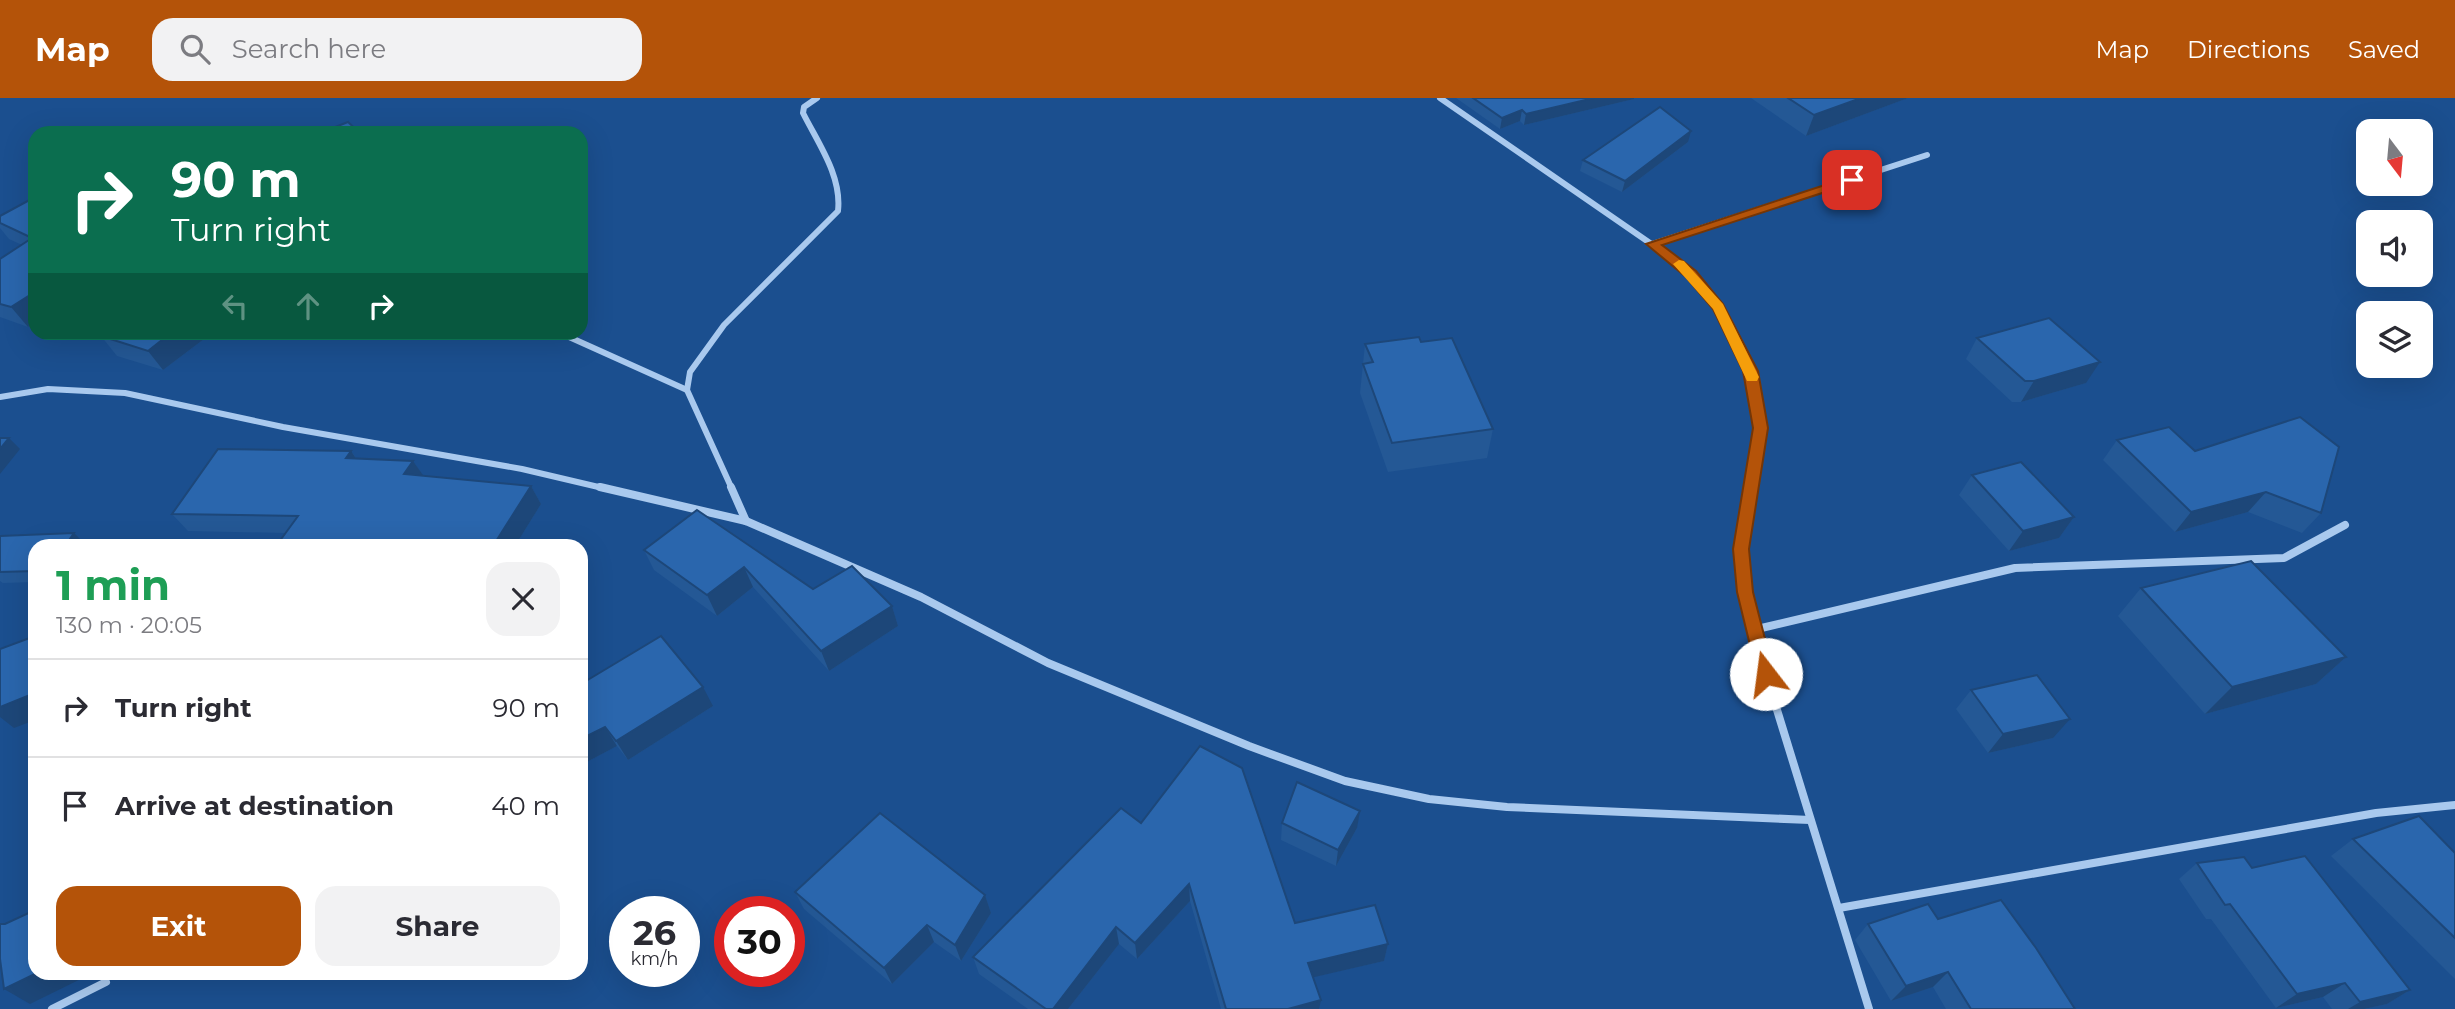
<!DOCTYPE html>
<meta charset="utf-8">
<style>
:root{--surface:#fff;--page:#f2f2f3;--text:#2b2b33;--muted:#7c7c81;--line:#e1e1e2;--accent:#b45309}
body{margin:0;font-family:Montserrat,sans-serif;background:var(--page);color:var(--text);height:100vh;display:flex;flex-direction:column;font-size:26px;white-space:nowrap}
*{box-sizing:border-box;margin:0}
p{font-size:23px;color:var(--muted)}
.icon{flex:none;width:38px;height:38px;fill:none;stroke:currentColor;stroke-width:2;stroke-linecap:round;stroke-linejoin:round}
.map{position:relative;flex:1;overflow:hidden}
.drawer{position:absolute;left:28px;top:441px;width:560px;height:441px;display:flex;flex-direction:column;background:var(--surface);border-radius:21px;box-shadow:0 7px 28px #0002}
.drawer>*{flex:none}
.banner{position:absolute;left:28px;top:28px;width:560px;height:214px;border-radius:21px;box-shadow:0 7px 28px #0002;background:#0b6e4f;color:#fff;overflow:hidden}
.needle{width:46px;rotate:164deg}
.controls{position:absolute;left:2356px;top:21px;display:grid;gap:14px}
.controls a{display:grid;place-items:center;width:77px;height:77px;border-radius:14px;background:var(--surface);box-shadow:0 7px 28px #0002;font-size:35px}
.speed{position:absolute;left:609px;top:798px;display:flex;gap:14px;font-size:35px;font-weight:700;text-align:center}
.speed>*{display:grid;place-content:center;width:91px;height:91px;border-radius:50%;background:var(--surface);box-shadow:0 7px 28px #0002;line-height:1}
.speed small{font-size:18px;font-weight:400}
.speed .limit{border:10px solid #d22;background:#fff;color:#111}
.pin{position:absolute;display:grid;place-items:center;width:60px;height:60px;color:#fff;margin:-30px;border-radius:14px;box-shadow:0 4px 10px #0006}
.me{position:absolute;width:77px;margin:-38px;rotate:345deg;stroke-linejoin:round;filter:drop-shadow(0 0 5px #0008)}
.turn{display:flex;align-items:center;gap:24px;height:147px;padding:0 28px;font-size:32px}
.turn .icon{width:91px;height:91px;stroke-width:2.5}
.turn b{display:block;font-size:49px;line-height:60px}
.lanes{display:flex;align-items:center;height:66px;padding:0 28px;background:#0003;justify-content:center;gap:35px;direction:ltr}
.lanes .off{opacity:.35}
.round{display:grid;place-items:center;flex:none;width:74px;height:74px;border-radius:21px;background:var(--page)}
.overview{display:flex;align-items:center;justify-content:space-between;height:119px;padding:0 28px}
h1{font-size:42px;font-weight:700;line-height:52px;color:#1e9e55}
.button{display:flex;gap:14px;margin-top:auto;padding:14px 28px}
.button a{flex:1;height:80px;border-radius:21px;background:var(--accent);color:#fff;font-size:28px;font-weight:700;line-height:80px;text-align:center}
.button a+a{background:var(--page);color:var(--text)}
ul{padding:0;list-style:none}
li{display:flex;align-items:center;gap:21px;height:98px;padding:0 28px;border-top:2px solid var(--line)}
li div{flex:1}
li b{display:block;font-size:26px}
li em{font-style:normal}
header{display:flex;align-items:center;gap:42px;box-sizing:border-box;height:98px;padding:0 35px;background:var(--accent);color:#fff}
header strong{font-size:33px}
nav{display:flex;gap:38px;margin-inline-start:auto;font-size:24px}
.search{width:490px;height:63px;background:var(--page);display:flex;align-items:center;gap:18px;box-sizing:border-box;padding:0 24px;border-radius:21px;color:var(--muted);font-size:26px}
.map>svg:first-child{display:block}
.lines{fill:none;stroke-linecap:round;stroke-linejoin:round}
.street-far1{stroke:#a9c9ee;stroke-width:6}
.street{stroke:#a9c9ee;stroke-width:8}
.wall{fill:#245895}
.shaded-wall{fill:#1d4779}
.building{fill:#2a66ad;stroke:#1d4779;stroke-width:2}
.route{fill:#b45309;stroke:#753606;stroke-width:2}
.slow{fill:#f59e0b}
</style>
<header>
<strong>Map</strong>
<div class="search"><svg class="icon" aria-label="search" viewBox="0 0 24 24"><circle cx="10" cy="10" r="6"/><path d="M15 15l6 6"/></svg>Search here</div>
<nav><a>Map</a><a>Directions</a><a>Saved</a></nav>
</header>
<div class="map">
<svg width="2455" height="911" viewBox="0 0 2455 911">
<rect width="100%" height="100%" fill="#1b4f8f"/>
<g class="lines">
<g class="street-far1">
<path d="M 1440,0 L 1676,163 L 1719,209 L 1751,273 L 1760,330 L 1750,391"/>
<path d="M 1652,146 L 1927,57"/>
<path d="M 558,234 L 687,292"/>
<path d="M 0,299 L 48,291 L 125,295 L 283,329 L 522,371 L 607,391"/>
<path d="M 732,391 L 687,292 L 690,274 L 724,227 L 838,113 C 842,78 818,45 803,15 L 804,9 L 817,0"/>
</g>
<g class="street">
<path d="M 600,389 L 746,423 L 921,499 L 1048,565 L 1249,648 L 1345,683 L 1429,701 L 1507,709 L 1810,722"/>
<path d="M 731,389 L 746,423"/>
<path d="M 1751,389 L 1741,451 L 1745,494 L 1766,576 L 1869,911"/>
<path d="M 1753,532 L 2015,470 L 2284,460 L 2345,427"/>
<path d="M 1839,810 L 2376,715 L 2455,707"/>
<path d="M 52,911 L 106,884"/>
</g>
</g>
<g class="wall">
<path d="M 1456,0 L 1634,0 L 1634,1 L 1524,27 L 1520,23 L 1500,31 Z"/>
<path d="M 1751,0 L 1908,0 L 1806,38 Z"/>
<path d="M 1688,44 L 1622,94 L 1580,73 L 1583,62 Z"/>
<path d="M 35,99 L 35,224 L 28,229 L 0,219 L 0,161 L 22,147 L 9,141 L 0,130 L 0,118 Z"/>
<path d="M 106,234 L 206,234 L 208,238 L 163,272 L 117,258 L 101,238 Z"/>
<path d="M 1977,240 L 2086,285 L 2021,304 L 2012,304 L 1966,261 Z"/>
<path d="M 1421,244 L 1493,331 L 1487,360 L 1388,374 L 1360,295 L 1365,246 Z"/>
<path d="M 2117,342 L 2195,353 L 2321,415 L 2302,435 L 2248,414 L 2175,434 L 2103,362 Z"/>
<path d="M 351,353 L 356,360 L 413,363 L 423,378 L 531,388 L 541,406 L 515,448 L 283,448 L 279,444 L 286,435 L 188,433 L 172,416 Z"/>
<path d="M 1972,377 L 2074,419 L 2059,440 L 2009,453 L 1959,397 Z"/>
<path d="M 697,412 L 813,491 L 892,508 L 898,528 L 829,573 L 753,489 L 717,518 L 654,472 L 644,452 Z"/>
<path d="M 0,438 L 85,446 L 35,448 L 35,484 L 3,485 L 0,483 Z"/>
<path d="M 2141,490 L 2346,559 L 2316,586 L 2205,616 L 2118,518 Z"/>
<path d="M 581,586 L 713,608 L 628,662 L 617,648 L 581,667 Z"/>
<path d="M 1971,592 L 2053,640 L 1988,655 L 1956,611 Z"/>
<path d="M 1141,725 L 1295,825 L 1388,846 L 1384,863 L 1313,879 L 1319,911 L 1221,911 L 1190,803 L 1137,861 L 1119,846 L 1068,911 L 1028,911 L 979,876 L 973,859 Z"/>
<path d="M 1282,725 L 1357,730 L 1336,768 L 1281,742 Z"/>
<path d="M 2353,741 L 2455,755 L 2455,881 L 2331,758 Z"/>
<path d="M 2197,765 L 2252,770 L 2410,892 L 2387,906 L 2364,911 L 2332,911 L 2323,899 L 2276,910 L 2211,821 L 2206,821 L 2179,781 Z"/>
<path d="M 795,794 L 985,797 L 991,815 L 961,863 L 934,844 L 892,886 L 804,811 Z"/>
<path d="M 1938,821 L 2075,911 L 1946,911 L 1933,889 L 1891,903 L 1855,842 L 1868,826 Z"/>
</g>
<g class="shaded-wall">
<path d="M 1594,0 L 1634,0 L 1634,1 L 1524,27 L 1526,16 Z"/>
<path d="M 1861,0 L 1908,0 L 1806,38 L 1814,17 Z"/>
<path d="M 1522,12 L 1520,23 L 1500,31 L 1502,20 Z"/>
<path d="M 1691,33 L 1688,44 L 1622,94 L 1625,83 Z"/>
<path d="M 30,197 L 35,202 L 35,224 L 28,229 L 11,209 Z"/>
<path d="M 172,234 L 206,234 L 208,238 L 163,272 L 148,253 Z"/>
<path d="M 2100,264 L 2086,285 L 2021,304 L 2034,283 Z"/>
<path d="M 9,340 L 20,351 L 0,376 L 0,351 Z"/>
<path d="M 351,353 L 363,371 L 346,360 Z"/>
<path d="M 413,363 L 425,380 L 404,376 Z"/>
<path d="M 531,388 L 541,406 L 515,448 L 493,448 Z"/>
<path d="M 2266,394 L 2248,414 L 2175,434 L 2191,414 Z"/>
<path d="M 2074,419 L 2059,440 L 2009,453 L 2023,433 Z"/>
<path d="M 74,435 L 85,446 L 84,448 L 65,448 Z"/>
<path d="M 744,469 L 753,489 L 717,518 L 707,497 Z"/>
<path d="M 892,508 L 898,528 L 829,573 L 821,553 Z"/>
<path d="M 2346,559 L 2316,586 L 2205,616 L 2232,589 Z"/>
<path d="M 703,589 L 713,608 L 628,662 L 616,643 Z"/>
<path d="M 35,595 L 35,622 L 14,630 L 0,619 L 0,609 Z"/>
<path d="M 2070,621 L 2053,640 L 1988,655 L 2003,636 Z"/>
<path d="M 605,629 L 617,648 L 581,667 L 581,641 Z"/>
<path d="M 1360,713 L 1357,730 L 1336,768 L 1338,752 Z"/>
<path d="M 1189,786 L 1190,803 L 1137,861 L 1135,845 Z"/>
<path d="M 985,797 L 991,815 L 961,863 L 955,847 Z"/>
<path d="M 927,827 L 934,844 L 892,886 L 884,870 Z"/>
<path d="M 1116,829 L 1119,846 L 1068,911 L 1053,911 Z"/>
<path d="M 1388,846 L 1384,863 L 1306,881 L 1308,865 Z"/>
<path d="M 1948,874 L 1933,889 L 1891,903 L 1906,888 Z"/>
<path d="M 37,875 L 93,875 L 30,906 L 4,891 Z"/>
<path d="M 2345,885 L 2323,899 L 2276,910 L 2297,896 Z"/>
<path d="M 2410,892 L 2387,906 L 2364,911 L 2348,911 L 2360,904 Z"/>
<path d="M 1321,902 L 1319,911 L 1288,911 Z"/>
</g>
<g class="building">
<path d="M 1473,0 L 1594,0 L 1526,16 L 1522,12 L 1502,20 Z"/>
<path d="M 1788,0 L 1861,0 L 1814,17 Z"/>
<path d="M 1660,9 L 1691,33 L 1625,83 L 1583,62 Z"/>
<path d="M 348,24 L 360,35 L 320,35 Z"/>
<path d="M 35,99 L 35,198 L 30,197 L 11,209 L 0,206 L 0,161 L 32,140 L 0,125 L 0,118 Z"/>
<path d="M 2049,220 L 2100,264 L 2034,283 L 2025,283 L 1977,240 Z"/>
<path d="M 106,234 L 172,234 L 148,253 L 101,238 Z"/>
<path d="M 1419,239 L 1421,244 L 1452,240 L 1493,331 L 1392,345 L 1363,266 L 1373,264 L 1365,246 Z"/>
<path d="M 2300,319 L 2339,349 L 2321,415 L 2266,394 L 2191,414 L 2117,342 L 2169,329 L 2195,353 Z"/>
<path d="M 0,340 L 9,340 L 0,351 Z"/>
<path d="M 218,351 L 351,353 L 346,360 L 413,363 L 404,376 L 531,388 L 493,448 L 353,448 L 279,444 L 298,418 L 172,416 Z"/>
<path d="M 2021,364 L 2074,419 L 2023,433 L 1972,377 Z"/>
<path d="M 697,412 L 813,491 L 852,468 L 892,508 L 821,553 L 744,469 L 707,497 L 644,452 Z"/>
<path d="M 74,435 L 65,448 L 35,448 L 35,473 L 0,474 L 0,438 Z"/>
<path d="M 2251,463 L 2346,559 L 2232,589 L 2141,490 Z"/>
<path d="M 35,538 L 35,595 L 0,609 L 0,551 Z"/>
<path d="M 661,538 L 703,589 L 616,643 L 605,629 L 581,641 L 581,586 Z"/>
<path d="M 2037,577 L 2070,621 L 2003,636 L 1971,592 Z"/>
<path d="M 1200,648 L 1242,670 L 1295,825 L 1375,807 L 1388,846 L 1308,865 L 1321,902 L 1288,911 L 1226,911 L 1189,786 L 1135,845 L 1116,829 L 1053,911 L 1046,911 L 973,859 L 1121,710 L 1141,725 Z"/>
<path d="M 1297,684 L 1360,713 L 1338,752 L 1282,725 Z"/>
<path d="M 880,715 L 985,797 L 955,847 L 927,827 L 884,870 L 795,794 Z"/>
<path d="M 2419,718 L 2455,755 L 2455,840 L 2353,741 Z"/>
<path d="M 2305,758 L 2410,892 L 2360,904 L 2345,885 L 2297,896 L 2230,806 L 2225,807 L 2197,765 L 2244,759 L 2252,770 Z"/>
<path d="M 2001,802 L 2036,850 L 2075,911 L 1971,911 L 1948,874 L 1906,888 L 1868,826 L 1928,806 L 1938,821 Z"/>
<path d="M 35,812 L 35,875 L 37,875 L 4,891 L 0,861 L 0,826 L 5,826 Z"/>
</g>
<path class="route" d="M 1852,78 L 1858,82 L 1856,84 L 1662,147 L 1696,173 L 1723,206 L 1758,273 L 1768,330 L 1749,451 L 1753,494 L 1774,576 L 1772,581 L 1760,581 L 1757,576 L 1737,494 L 1733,451 L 1753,330 L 1743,273 L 1713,211 L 1686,179 L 1646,146 Z"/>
<path class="slow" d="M 1679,162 L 1684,163 L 1723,206 L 1759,279 L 1757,283 L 1747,283 L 1713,211 L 1673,166 Z"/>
</svg>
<div class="controls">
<a><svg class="needle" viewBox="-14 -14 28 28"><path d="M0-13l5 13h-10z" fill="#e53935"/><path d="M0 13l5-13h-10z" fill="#7c7c81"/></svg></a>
<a><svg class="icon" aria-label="sound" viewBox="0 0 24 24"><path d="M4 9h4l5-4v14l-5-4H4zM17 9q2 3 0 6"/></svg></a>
<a><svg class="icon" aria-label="layers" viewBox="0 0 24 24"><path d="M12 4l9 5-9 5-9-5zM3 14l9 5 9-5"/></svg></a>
</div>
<div class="speed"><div>26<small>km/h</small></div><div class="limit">30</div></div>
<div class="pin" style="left:1852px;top:82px;background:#d93025"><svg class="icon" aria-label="arrive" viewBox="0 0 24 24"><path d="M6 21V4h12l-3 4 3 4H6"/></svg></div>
<svg class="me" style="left:1766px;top:576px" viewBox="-20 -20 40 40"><circle r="19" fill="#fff"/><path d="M0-13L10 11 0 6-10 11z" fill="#b45309"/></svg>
<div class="banner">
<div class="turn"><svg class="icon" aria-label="right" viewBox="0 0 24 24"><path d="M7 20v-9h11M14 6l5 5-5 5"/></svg><div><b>90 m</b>Turn right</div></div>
<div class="lanes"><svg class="icon off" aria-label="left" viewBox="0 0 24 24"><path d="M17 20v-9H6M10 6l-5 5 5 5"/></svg><svg class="icon off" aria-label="ahead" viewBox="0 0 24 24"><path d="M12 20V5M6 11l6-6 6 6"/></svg><svg class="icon" aria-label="right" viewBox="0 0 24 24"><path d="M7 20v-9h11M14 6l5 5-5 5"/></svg></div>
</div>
<section class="drawer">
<div class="overview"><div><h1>1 min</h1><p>130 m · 20:05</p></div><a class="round"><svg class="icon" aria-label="close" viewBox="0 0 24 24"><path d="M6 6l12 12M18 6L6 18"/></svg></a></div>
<ul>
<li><svg class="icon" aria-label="right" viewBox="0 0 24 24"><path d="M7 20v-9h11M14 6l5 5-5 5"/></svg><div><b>Turn right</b></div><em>90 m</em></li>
<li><svg class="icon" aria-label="arrive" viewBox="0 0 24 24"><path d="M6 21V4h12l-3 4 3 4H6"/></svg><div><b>Arrive at destination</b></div><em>40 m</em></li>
</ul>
<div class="button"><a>Exit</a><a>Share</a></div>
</section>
</div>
